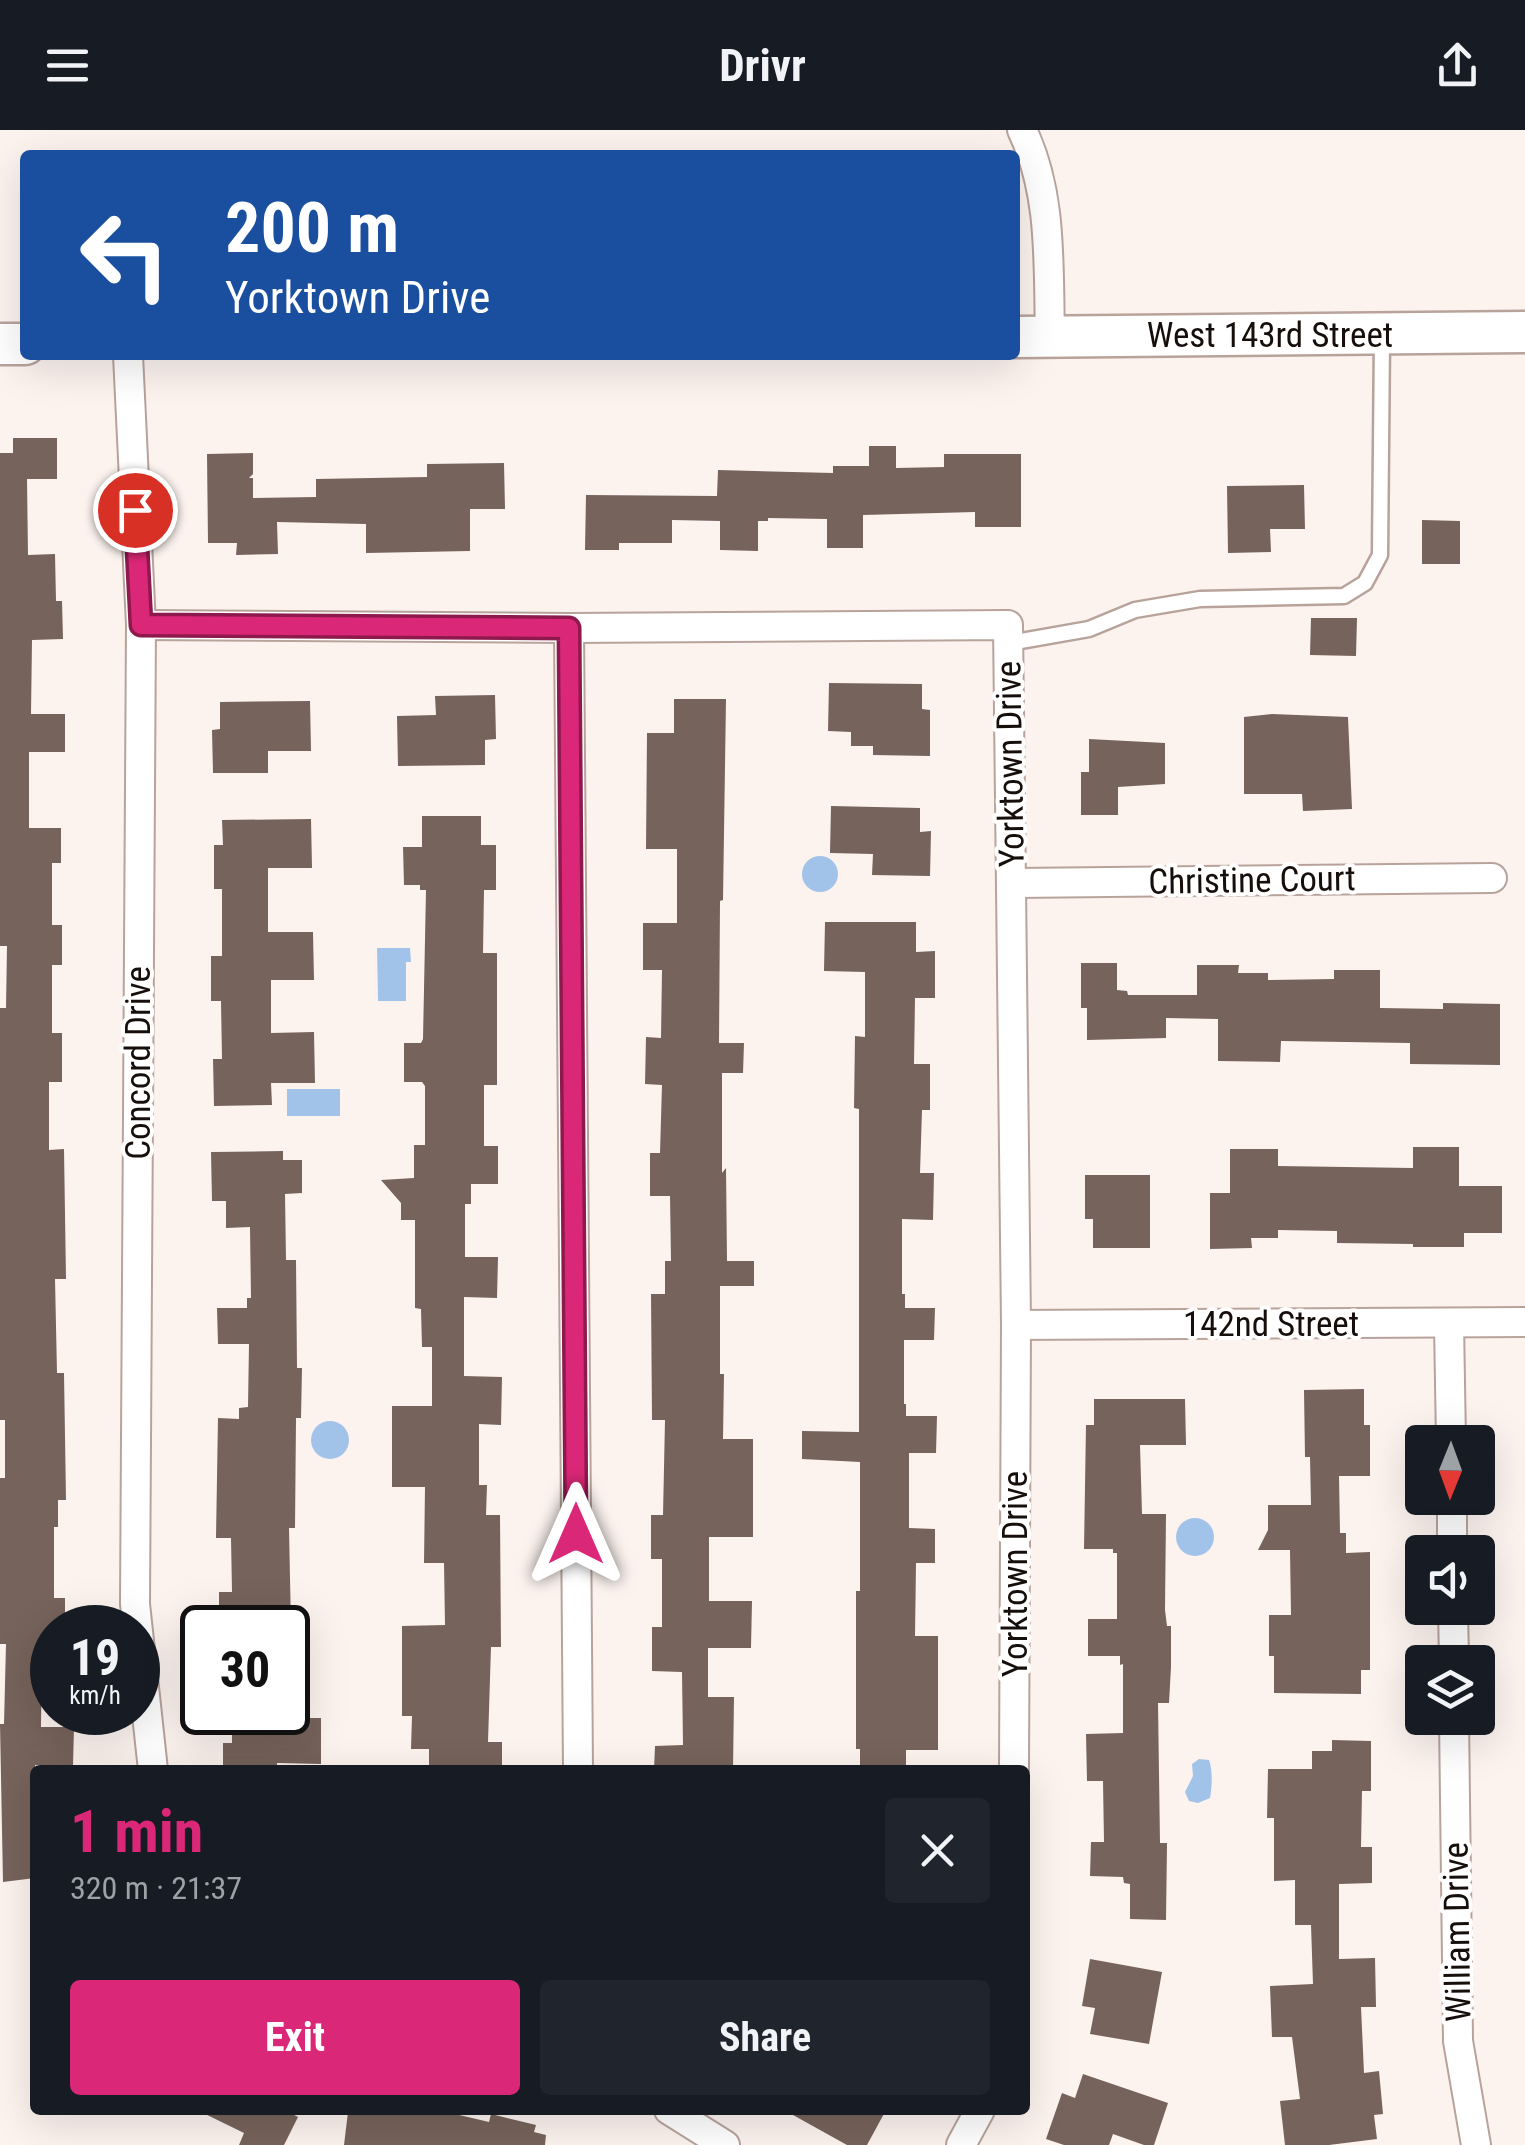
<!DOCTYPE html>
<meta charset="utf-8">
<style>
:root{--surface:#171b24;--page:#20242c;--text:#f1f3f6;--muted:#9ea1a6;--accent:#db2777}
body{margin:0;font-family:"Roboto Condensed",sans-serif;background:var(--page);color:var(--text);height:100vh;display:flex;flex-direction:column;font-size:38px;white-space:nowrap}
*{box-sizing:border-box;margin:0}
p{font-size:32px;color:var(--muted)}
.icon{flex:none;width:55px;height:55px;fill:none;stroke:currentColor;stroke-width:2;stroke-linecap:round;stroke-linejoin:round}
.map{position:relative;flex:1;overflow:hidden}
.side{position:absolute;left:30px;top:1635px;width:1000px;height:350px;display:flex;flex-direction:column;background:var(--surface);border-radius:10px;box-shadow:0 10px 40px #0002}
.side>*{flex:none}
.top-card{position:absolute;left:20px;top:20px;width:1000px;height:210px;border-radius:10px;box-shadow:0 10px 40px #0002;background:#1a4fa0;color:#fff;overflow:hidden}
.needle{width:65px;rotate:181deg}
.buttons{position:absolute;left:1405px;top:1295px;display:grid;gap:20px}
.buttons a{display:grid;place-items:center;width:90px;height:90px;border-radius:10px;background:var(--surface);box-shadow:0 10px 40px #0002;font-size:50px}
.speed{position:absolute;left:30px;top:1475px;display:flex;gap:20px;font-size:50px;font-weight:700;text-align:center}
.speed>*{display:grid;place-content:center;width:130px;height:130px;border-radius:50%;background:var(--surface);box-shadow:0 10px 40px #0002;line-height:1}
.speed small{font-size:25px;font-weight:400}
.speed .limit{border:5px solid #111;border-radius:15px;background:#fff;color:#111}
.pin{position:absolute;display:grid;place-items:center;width:85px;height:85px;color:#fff;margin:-42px;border:5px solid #fff;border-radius:50%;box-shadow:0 2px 10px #0007}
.me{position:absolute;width:110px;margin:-55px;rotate:0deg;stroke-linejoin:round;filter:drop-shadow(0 0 8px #0008)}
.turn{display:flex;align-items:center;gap:35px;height:210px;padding:0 40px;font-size:45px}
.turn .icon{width:130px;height:130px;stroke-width:2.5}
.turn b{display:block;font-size:70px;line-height:85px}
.round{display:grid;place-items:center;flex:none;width:105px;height:105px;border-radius:10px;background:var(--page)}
.headline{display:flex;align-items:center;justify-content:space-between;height:170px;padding:0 40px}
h1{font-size:60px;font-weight:700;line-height:75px;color:var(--accent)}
.cta{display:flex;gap:20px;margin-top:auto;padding:20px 40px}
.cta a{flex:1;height:115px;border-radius:10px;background:var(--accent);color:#fff;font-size:40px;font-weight:700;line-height:115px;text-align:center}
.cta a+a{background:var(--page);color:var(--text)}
header{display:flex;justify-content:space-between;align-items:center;height:130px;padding:0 40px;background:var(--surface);font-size:45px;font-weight:700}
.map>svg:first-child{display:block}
.water{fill:#a2c3e9}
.building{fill:#76635b}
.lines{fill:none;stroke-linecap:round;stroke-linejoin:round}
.service-casing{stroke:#b8a39b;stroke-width:19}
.minor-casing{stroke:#b8a39b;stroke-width:32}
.secondary-casing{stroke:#b8a39b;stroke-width:45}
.service{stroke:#fff;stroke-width:14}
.minor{stroke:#fff;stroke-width:28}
.secondary{stroke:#fff;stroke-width:40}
.route-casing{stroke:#8e194d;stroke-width:25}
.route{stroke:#db2777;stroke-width:18}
.labels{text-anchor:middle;stroke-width:8;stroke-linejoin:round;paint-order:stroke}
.street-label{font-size:35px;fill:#150e0b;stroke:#fff}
</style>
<header><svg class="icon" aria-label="menu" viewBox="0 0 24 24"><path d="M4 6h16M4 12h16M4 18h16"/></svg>Drivr<svg class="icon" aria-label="share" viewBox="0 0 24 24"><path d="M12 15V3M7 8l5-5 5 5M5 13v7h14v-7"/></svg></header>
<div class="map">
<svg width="1525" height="2015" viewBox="0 0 1525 2015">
<rect width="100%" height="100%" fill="#fcf3ef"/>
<g class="water">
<circle cx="820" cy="744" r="18"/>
<path d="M 377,818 L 410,818 L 411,832 L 406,832 L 406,871 L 378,871 Z"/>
<rect x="287" y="959" width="53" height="27"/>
<circle cx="330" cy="1310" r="19"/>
<circle cx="1195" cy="1407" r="19"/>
<path d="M 1199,1629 L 1209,1630 C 1213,1641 1212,1657 1210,1668 L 1198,1673 L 1189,1671 L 1185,1662 L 1193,1646 L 1192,1634 Z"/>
</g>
<g class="building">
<path d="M 13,308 L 57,308 L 57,349 L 27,349 L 28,425 L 55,424 L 56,471 L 62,471 L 63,509 L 32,510 L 31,584 L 65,584 L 65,622 L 29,622 L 29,698 L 61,698 L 61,733 L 52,733 L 52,795 L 62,795 L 62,835 L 52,835 L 52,903 L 62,903 L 62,952 L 49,952 L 49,1020 L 64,1019 L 66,1149 L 55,1149 L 57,1243 L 64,1243 L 66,1370 L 58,1370 L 58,1397 L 54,1397 L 54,1468 L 65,1468 L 65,1498 L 52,1498 L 52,1514 L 42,1514 L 41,1597 L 74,1597 L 73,1636 L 35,1635 L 35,1748 L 3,1752 L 0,1594 L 4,1594 L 6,1514 L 0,1514 L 0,1348 L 5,1348 L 5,1290 L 0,1290 L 0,878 L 6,878 L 7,816 L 0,816 L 0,323 L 13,323 Z"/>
<path d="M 869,316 L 896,316 L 896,338 L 944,337 L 944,324 L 1021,324 L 1021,397 L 975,397 L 975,382 L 863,385 L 863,418 L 827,418 L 827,389 L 768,388 L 768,391 L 758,391 L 758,421 L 720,420 L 720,391 L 672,390 L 672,413 L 619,413 L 619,420 L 585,420 L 586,365 L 717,366 L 718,340 L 833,343 L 833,336 L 869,336 Z"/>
<path d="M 253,323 L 253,344 L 249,348 L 253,348 L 253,368 L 316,367 L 316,349 L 427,347 L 427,334 L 504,333 L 505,379 L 470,379 L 470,421 L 366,423 L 366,394 L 277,392 L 278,424 L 236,425 L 237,413 L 208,413 L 207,324 Z"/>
<path d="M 1304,355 L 1305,399 L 1270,399 L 1271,422 L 1228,423 L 1227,356 Z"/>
<path d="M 1422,390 L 1460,391 L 1460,434 L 1422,434 Z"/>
<path d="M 1311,488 L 1357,488 L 1356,526 L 1310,525 Z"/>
<path d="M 829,553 L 922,554 L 922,579 L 930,580 L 930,626 L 873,625 L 873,616 L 851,616 L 851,602 L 828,601 Z"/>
<path d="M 495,565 L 496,609 L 485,610 L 485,635 L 398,636 L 397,586 L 436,585 L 435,566 Z"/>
<path d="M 674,569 L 726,569 L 723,770 L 720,771 L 719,913 L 744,913 L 743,943 L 722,943 L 722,1043 L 726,1038 L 727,1131 L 754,1131 L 754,1156 L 720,1156 L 720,1244 L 724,1244 L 723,1309 L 753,1309 L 753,1407 L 709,1407 L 709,1471 L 752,1471 L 751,1518 L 708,1518 L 708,1567 L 734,1567 L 733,1640 L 654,1640 L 655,1616 L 683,1615 L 682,1542 L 652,1541 L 652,1497 L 662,1497 L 662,1429 L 651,1429 L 651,1385 L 663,1385 L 665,1290 L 652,1290 L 651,1164 L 665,1164 L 665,1131 L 671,1131 L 670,1066 L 650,1066 L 650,1023 L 660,1023 L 662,955 L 645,954 L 646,907 L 661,908 L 662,840 L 643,840 L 643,793 L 677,793 L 677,719 L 646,719 L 647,603 L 674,603 Z"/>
<path d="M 310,571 L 311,621 L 268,621 L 268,643 L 213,643 L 212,600 L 220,599 L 220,572 Z"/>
<path d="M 1272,584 L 1348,587 L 1352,679 L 1303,681 L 1302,664 L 1244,664 L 1244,587 Z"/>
<path d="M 1089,609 L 1165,613 L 1165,654 L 1118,657 L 1118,685 L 1081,685 L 1081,642 L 1089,642 Z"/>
<path d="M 831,676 L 920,678 L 920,702 L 931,701 L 930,746 L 872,745 L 873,724 L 830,723 Z"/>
<path d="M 422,686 L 481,686 L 481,715 L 496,715 L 496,760 L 484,760 L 483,823 L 497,823 L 497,955 L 484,955 L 484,1016 L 498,1016 L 498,1054 L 471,1054 L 471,1074 L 465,1074 L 465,1127 L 498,1127 L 497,1168 L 464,1167 L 464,1246 L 502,1247 L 501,1295 L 479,1294 L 479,1355 L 487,1355 L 486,1385 L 500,1385 L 501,1517 L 491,1517 L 488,1612 L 502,1612 L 502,1640 L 429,1640 L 429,1619 L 411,1619 L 412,1586 L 402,1586 L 402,1496 L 445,1495 L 444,1433 L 424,1433 L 425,1357 L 392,1357 L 392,1276 L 432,1276 L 432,1217 L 422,1217 L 421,1179 L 415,1178 L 415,1090 L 401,1090 L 401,1073 L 381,1050 L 414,1048 L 414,1015 L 425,1015 L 425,956 L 422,952 L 404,952 L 404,913 L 421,913 L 423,909 L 426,760 L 420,760 L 420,755 L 404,755 L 403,717 L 422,717 Z"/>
<path d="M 311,689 L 312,738 L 268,738 L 268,802 L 313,802 L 314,850 L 271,850 L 271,903 L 314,902 L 315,953 L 271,953 L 272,975 L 214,976 L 213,929 L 222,929 L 221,871 L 211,871 L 211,826 L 222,826 L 222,759 L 214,759 L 214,715 L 223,715 L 222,690 Z"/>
<path d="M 825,792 L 916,792 L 916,822 L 935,821 L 935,868 L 915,868 L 914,934 L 930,934 L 930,980 L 922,980 L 920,1043 L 934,1043 L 933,1090 L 902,1089 L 902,1164 L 905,1164 L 905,1178 L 935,1178 L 934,1210 L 904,1210 L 904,1274 L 906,1274 L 906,1286 L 937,1286 L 936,1323 L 909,1323 L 909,1398 L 935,1399 L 935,1433 L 916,1433 L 915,1506 L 938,1506 L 938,1620 L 906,1620 L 906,1640 L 860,1640 L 860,1619 L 856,1619 L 856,1461 L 860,1461 L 860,1332 L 802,1329 L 802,1301 L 859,1302 L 859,979 L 854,978 L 855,906 L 865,907 L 865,842 L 824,841 Z"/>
<path d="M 1081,833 L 1117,833 L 1117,860 L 1127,861 L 1128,865 L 1197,865 L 1197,835 L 1239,835 L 1238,843 L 1268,843 L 1268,850 L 1334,849 L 1334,840 L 1380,840 L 1380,878 L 1443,879 L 1443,873 L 1500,874 L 1500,935 L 1410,934 L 1410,913 L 1281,911 L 1280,932 L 1218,931 L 1218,889 L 1166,888 L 1166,908 L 1087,910 L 1087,878 L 1081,878 Z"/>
<path d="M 1413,1017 L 1459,1017 L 1459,1056 L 1502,1056 L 1502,1103 L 1464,1103 L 1464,1117 L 1413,1117 L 1413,1114 L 1337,1113 L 1337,1101 L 1278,1100 L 1278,1108 L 1251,1108 L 1252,1118 L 1210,1119 L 1210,1063 L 1230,1063 L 1230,1019 L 1278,1019 L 1278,1036 L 1413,1038 Z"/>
<path d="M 283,1021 L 283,1030 L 302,1030 L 302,1063 L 285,1064 L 286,1130 L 296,1130 L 297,1238 L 302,1238 L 301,1288 L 296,1288 L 295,1398 L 289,1398 L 291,1498 L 219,1498 L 219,1462 L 232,1462 L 231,1408 L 216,1408 L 218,1288 L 239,1289 L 239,1278 L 248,1277 L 249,1214 L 218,1214 L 217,1178 L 247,1178 L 247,1168 L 251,1168 L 250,1097 L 226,1098 L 226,1071 L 212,1071 L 211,1022 Z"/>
<path d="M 1085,1045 L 1150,1045 L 1150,1118 L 1093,1118 L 1093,1089 L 1085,1089 Z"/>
<path d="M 1364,1259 L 1364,1295 L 1370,1295 L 1370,1346 L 1339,1346 L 1340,1403 L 1346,1403 L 1346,1423 L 1370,1422 L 1370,1540 L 1361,1540 L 1361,1564 L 1274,1563 L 1274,1526 L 1269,1526 L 1269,1485 L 1291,1485 L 1290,1420 L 1258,1420 L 1268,1400 L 1268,1375 L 1311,1375 L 1310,1327 L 1305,1327 L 1304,1260 Z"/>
<path d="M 1094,1269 L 1185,1269 L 1186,1315 L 1140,1315 L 1142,1384 L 1166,1384 L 1165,1480 L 1167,1496 L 1171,1496 L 1171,1537 L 1169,1573 L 1158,1573 L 1160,1713 L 1167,1713 L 1166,1790 L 1130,1789 L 1130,1754 L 1124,1753 L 1123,1747 L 1090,1746 L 1091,1712 L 1104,1712 L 1103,1651 L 1087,1651 L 1086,1604 L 1123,1603 L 1123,1534 L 1120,1535 L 1120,1526 L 1088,1526 L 1088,1489 L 1117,1489 L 1117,1423 L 1113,1423 L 1113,1419 L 1084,1419 L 1086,1295 L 1094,1295 Z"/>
<path d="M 232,1588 L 321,1588 L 321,1634 L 277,1633 L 277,1640 L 223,1640 L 223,1613 L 232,1613 Z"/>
<path d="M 1332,1610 L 1371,1611 L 1371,1661 L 1362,1661 L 1361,1717 L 1372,1717 L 1372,1753 L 1339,1754 L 1339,1829 L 1375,1828 L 1376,1877 L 1361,1877 L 1364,1943 L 1379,1941 L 1383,1984 L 1374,1985 L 1377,2009 L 1329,2015 L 1285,2015 L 1280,1971 L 1300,1969 L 1292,1907 L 1272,1907 L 1270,1856 L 1313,1854 L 1311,1795 L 1295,1795 L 1295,1750 L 1274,1751 L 1274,1688 L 1267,1688 L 1268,1639 L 1312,1639 L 1312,1621 L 1332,1621 Z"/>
<path d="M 1090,1829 L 1162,1842 L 1149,1914 L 1090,1904 L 1095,1878 L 1082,1876 Z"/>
<path d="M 1083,1944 L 1168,1973 L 1154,2015 L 1144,2015 L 1113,2004 L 1109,2015 L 1064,2015 L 1046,2009 L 1062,1963 L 1075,1968 Z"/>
<path d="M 197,1980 L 285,1980 L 298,1987 L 284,2015 L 239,2015 L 244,2003 Z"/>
<path d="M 375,1980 L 438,1980 L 489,1992 L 491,1984 L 536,1995 L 534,2002 L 546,2005 L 545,2015 L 344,2015 L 348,1982 L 374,1985 Z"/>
<path d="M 784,1980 L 886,1980 L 867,2015 L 847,2015 Z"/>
</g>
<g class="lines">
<g class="service-casing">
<path id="service" d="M 1009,513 L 1089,499 L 1135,480 L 1200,469 L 1344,466 L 1365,453 L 1380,425 L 1382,208"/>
</g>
<g class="minor-casing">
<g id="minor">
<path d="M 1022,0 C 1053,64 1048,136 1050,206"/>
<path d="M 128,225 L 141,495 L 135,1474 L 153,1640"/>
<path d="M 141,495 L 569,498 L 1008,495 L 1016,1195 L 1014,1640"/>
<path d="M 569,498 L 578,1640"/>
<path d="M 1011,753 L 1492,748"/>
<path d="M 1449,1193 L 1451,1312"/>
<path d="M 1016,1195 L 1525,1192"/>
<path d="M 1452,1368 L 1452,1422"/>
<path d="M 1453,1478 L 1454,1532"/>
<path d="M 1454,1588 L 1458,1911 L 1476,2015"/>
<path d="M 669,1980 L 725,2015"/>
<path d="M 961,2015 L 980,1980"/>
</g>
</g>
<g class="secondary-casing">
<g id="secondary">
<path d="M 1015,207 L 1525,202"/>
<path d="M 0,214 L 25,214"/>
</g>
</g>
<use href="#service" class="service"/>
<use href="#minor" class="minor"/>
<use href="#secondary" class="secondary"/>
</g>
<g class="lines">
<g class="route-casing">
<path id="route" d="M 135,380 L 141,495 L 569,498 L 576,1404"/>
</g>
<use href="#route" class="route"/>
</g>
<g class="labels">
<g class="street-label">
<text x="1270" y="217">West 143rd Street</text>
<text transform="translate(1010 634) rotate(-91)" y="12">Yorktown Drive</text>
<text transform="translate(1252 750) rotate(-1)" y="12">Christine Court</text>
<text transform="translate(138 933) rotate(-90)" y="12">Concord Drive</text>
<text x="1271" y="1206">142nd Street</text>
<text transform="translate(1015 1444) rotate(-90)" y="12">Yorktown Drive</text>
<text transform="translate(1457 1802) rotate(-91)" y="12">William Drive</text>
</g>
</g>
</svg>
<div class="buttons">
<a><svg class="needle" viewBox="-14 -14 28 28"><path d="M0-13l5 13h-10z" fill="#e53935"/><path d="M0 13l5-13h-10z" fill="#9ea1a6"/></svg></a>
<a><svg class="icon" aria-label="sound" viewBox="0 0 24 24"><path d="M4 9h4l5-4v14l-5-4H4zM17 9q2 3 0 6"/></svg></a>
<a><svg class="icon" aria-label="layers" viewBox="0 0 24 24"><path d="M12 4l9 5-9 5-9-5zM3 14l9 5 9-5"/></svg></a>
</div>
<div class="speed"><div>19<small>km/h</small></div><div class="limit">30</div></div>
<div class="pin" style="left:135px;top:380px;background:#d93025"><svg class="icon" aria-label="arrive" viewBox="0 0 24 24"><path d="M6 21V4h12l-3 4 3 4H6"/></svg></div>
<svg class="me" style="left:576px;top:1404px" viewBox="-20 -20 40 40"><path d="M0-17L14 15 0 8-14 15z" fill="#db2777" stroke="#fff" stroke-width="4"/></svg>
<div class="top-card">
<div class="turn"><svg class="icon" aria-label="left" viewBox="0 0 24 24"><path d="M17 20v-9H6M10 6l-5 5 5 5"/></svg><div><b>200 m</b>Yorktown Drive</div></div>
</div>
<section class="side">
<div class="headline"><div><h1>1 min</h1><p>320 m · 21:37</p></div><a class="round"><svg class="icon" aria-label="close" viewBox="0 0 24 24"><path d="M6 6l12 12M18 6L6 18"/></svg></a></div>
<div class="cta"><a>Exit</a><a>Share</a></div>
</section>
</div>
